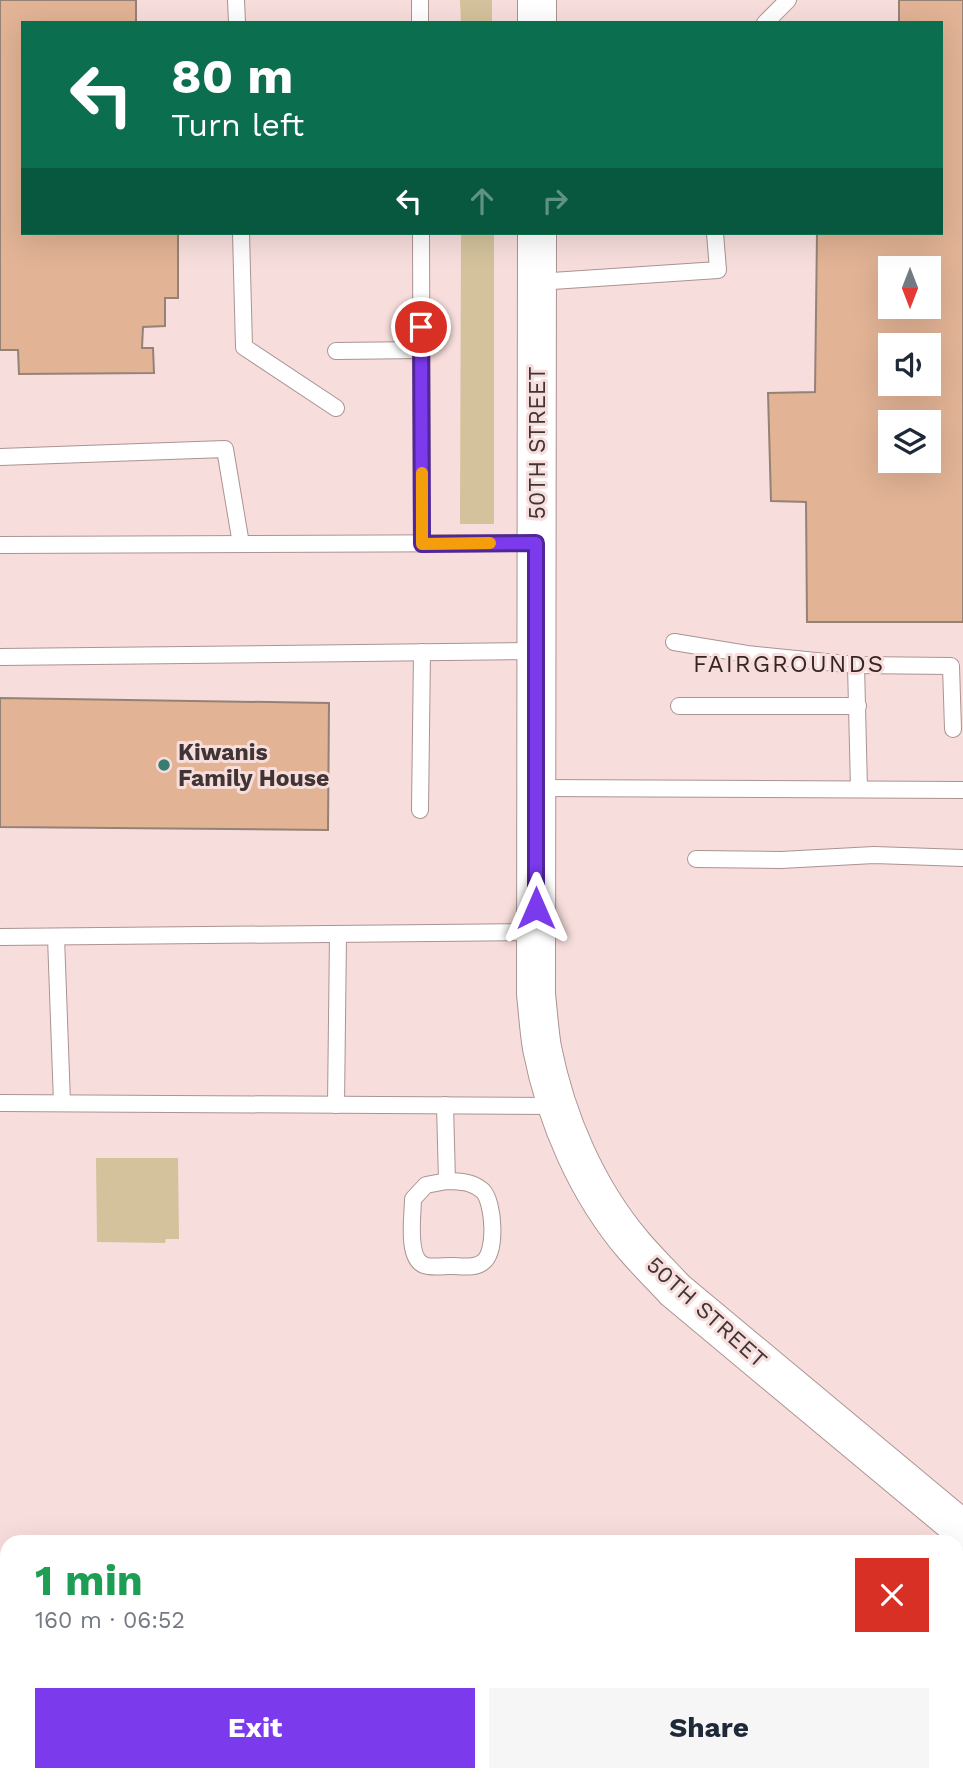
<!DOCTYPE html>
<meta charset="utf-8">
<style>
:root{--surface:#fff;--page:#f6f6f7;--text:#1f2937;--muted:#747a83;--accent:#7c3aed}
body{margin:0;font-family:"Work Sans",sans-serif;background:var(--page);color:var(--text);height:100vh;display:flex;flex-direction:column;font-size:26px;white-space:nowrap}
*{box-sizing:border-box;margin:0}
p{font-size:23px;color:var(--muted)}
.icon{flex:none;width:38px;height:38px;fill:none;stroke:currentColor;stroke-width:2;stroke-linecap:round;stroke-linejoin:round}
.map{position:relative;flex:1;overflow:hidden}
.sheet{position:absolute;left:0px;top:1535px;width:964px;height:247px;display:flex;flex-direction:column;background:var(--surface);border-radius:21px 21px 0 0;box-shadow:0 7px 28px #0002}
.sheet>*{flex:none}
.hud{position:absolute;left:21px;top:21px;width:922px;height:214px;border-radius:0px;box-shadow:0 7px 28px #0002;background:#0b6e4f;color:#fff;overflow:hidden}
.needle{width:46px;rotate:180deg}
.controls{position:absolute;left:878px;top:256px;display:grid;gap:14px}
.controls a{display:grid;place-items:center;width:63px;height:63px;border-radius:0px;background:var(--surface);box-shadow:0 7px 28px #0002;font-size:35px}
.pin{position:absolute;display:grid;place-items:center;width:60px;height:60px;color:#fff;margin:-30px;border:4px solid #fff;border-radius:50%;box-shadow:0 2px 7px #0007}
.me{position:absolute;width:77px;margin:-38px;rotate:0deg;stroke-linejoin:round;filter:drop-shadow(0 0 5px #0008)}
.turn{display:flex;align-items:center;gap:24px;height:147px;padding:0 35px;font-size:32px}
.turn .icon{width:91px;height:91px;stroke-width:2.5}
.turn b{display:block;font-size:49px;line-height:60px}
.lanes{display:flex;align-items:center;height:66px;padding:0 35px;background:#0003;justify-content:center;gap:35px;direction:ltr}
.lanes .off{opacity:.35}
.round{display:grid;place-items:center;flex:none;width:74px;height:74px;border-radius:0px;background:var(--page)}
.overview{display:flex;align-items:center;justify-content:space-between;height:119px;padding:0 35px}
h1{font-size:42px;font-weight:700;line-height:52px;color:#1e9e55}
.primary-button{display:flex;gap:14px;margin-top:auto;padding:14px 35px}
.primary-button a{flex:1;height:80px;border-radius:0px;background:var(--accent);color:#fff;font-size:28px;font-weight:700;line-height:80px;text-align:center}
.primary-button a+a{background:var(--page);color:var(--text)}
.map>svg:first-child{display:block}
.green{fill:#d3c29c}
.building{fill:#e2b395;stroke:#958277;stroke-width:2;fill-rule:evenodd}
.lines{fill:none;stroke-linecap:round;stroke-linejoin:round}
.lane-casing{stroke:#ab9392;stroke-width:18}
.secondary-casing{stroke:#ab9392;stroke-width:40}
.lane{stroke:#fff;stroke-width:16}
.secondary{stroke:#fff;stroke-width:38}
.route-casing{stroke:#51269a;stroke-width:18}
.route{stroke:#7c3aed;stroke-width:12}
.slow{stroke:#f59e0b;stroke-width:12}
.poi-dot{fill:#387d72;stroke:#f7dedc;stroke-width:2.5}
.labels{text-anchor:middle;stroke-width:6;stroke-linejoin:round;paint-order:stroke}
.street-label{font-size:23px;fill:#3f3535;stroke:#f7dedc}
.poi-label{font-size:23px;font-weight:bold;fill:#3f3535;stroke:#f7dedc;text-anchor:start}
.neighbourhood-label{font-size:24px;letter-spacing:2px;fill:#372524;stroke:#f7dedc}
</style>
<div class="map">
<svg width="963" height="1781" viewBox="0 0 963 1781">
<rect width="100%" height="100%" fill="#f7dedc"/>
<g class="green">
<path d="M 460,0 L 492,0 L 492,23 L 461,23 Z"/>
<path d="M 461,233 L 494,233 L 494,524 L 460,524 Z"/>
<path d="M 96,1158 L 178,1158 L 179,1239 L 166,1239 L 165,1243 L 97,1242 Z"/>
</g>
<g class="building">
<path d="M 0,0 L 136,0 L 136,23 L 23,23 L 23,233 L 178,233 L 178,298 L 165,298 L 165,326 L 143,327 L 142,348 L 153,348 L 154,373 L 19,374 L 18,350 L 0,350 Z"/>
<path d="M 899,0 L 963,0 L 963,622 L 807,622 L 806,502 L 771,501 L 768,393 L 815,392 L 817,233 L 942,233 L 942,23 L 899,23 ZM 891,268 L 929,268 L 929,306 L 891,306 ZM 891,345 L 929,345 L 929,383 L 891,383 ZM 891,422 L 929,422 L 929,460 L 891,460 Z"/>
<path d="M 0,698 L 329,703 L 328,830 L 0,827 Z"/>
</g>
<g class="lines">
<g class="lane-casing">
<g id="lane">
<path d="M 236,0 L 237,23"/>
<path d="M 420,0 L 420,23"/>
<path d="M 765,23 L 788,0"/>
<path d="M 241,233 L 244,347 L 336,408"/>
<path d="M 421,233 L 422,544"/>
<path d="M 537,282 L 718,270 L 715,233"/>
<path d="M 336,351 L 421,350"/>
<path d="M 0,457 L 225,449 L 241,544"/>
<path d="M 0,545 L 536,543"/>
<path d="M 674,642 L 747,654 L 856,665 L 951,666 L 953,729"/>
<path d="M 0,657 L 536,651"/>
<path d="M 856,665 L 859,789"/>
<path d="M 679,706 L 858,706"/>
<path d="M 536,788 L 963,790"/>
<path d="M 420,810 L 422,652"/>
<path d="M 696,859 L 781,860 L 874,855 L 963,858"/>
<path d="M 0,937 L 536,932"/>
<path d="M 56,937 L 62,1103"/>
<path d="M 0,1103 L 557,1106"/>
<path d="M 336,1105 L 338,934"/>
<path d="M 445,1105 L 447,1181"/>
<path d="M 447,1181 C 461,1182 472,1181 483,1191 C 494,1203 497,1252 483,1262 C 475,1269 461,1266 451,1266 C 443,1266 431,1268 424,1265 C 406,1258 413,1215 413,1199 L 426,1185 Z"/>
<path d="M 669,1774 L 669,1781"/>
<path d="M 761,1774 L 762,1781"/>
</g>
</g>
<g class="secondary-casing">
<g id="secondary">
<path d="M 537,23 L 537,0"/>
<path d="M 537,233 L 536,994 C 538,1012 539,1030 542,1048 C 556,1119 587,1191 634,1246 C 647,1261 661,1275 675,1290 L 963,1530"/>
</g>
</g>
<use href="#lane" class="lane"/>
<use href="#secondary" class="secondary"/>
</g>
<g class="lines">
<g class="route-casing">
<path id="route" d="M 421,327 L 422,544 L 536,543 L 536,908"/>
</g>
<use href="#route" class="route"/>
<path class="slow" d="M 422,473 L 422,544 L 490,543"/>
</g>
<circle class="poi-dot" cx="164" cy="765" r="7"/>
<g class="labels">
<g class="street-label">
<text transform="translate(537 443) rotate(-90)" y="8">50TH STREET</text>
<text transform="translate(707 1312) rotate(42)" y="8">50TH STREET</text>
</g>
<g class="poi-label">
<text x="178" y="760">Kiwanis<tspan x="178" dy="26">Family House</tspan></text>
</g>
<g class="neighbourhood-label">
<text x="789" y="672">FAIRGROUNDS</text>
</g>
</g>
</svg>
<div class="controls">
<a><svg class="needle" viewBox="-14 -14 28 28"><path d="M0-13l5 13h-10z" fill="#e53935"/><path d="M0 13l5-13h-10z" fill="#747a83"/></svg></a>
<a><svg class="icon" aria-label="sound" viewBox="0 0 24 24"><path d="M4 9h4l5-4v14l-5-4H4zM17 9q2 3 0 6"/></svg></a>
<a><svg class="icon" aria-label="layers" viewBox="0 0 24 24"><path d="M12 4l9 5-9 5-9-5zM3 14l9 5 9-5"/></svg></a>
</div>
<div class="pin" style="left:421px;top:327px;background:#d93025"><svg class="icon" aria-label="arrive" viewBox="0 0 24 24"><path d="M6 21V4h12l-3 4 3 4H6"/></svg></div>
<svg class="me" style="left:536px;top:908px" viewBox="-20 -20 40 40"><path d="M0-17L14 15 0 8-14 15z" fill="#7c3aed" stroke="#fff" stroke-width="4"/></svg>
<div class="hud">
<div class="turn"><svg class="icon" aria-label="left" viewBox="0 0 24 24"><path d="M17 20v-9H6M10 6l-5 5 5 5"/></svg><div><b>80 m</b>Turn left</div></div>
<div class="lanes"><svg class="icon" aria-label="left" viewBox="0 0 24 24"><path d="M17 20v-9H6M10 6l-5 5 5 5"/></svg><svg class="icon off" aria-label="ahead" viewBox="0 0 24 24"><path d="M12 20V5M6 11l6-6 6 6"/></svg><svg class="icon off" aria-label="right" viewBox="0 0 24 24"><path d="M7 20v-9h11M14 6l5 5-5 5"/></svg></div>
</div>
<section class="sheet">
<div class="overview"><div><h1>1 min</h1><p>160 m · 06:52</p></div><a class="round" style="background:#d93025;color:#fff"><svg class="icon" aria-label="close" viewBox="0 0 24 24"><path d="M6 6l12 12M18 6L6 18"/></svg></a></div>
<div class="primary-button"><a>Exit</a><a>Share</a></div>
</section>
</div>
